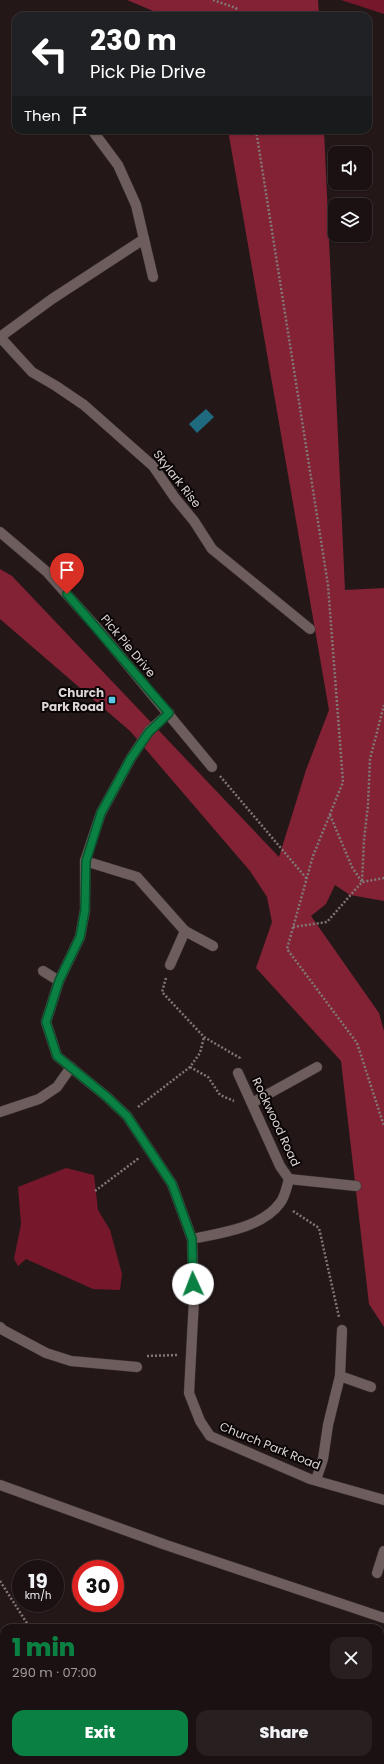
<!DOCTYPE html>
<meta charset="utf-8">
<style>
:root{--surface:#1b1112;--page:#281f20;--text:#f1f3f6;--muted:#a09d9f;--line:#393132;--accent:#0b8043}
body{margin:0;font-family:Poppins,sans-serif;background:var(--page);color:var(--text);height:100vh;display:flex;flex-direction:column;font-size:15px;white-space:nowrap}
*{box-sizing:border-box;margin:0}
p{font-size:13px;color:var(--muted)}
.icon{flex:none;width:22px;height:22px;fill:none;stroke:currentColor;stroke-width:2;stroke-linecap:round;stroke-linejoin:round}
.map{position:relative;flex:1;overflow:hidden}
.panel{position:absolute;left:0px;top:1624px;width:384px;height:140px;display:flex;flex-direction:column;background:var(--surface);border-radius:12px 12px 0 0;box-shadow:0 1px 3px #0004,0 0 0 1px var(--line)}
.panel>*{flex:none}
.guide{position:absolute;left:12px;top:12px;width:360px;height:122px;border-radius:12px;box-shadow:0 1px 3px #0004,0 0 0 1px var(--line);background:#202124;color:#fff;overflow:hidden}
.fabs{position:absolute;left:328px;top:146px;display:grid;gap:8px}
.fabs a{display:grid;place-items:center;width:44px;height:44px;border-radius:8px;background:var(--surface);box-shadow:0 1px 3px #0004,0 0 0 1px var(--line);font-size:20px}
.speed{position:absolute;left:12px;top:1560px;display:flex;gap:8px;font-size:20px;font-weight:700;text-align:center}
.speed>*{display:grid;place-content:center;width:52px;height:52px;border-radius:50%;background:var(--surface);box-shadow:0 1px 3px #0004,0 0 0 1px var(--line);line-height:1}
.speed small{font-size:10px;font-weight:400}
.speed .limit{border:6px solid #d22;background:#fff;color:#111}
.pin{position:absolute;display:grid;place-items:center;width:34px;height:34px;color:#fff;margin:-41px -17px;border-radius:50% 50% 50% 0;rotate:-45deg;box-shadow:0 0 4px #0007}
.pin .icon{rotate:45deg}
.me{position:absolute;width:44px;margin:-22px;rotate:358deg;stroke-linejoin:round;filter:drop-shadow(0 0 3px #0008)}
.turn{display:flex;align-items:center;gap:14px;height:84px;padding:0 12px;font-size:18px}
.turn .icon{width:52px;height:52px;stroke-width:2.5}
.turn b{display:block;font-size:28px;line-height:34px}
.then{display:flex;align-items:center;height:38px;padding:0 12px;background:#0003;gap:8px;font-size:15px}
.round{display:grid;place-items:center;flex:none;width:42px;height:42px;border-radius:12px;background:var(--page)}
.summary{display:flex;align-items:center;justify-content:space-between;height:68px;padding:0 12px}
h1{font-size:24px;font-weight:800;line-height:30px;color:var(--accent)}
.button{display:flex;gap:8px;margin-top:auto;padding:8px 12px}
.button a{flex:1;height:46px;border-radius:12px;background:var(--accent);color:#fff;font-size:16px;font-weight:800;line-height:46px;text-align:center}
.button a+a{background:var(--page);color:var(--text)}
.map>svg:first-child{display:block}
.green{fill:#76172b}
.forest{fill:#822234}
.water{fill:#1f6a7f}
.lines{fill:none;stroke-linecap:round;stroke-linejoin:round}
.service-casing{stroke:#3b3132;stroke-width:11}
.minor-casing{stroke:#3b3132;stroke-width:11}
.path{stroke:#827677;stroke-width:2.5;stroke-dasharray:2 2;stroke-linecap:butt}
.service{stroke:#6e5d5d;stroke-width:10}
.minor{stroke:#6e5d5d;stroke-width:10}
.route-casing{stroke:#07532c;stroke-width:10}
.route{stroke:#0b8043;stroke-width:7}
.poi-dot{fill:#5cc7e8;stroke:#090505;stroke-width:1.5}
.labels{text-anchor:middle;stroke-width:4;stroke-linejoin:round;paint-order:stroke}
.street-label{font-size:12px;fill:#ded4d5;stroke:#090505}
.poi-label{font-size:12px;font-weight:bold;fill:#ded4d5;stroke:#090505;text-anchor:end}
</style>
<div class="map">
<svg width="384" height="1764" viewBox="0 0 384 1764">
<rect width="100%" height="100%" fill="#241718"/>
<g class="green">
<path d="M 341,0 L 384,0 L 384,14 Z"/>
<path d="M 66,1168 L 94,1175 L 98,1210 L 110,1230 L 122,1274 L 120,1290 L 93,1289 L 26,1259 L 18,1266 L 14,1259 L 21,1224 L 18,1187 Z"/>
</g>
<g class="forest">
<path d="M 127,0 L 318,0 L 319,16 L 165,16 Z"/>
<path d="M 228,130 L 324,130 L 345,590 L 384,588 L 384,901 L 350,895 L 335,885 L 326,904 L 311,916 L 379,1013 L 384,1031 L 384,1327 L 369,1304 L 341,1061 L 256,968 L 272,922 L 267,897 L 250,871 L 130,731 L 0,619 L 0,569 L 12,576 L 279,857 L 306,770 L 329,710 Z"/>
</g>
<path class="water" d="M 206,409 L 214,417 L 197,433 L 189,424 Z"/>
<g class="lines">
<g class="service-casing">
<g id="service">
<path d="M 252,1103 L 317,1067"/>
<path d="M 289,1179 L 356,1186"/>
<path d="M 0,1485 L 166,1545 L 384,1618"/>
</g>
</g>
<g class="minor-casing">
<g id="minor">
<path d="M 144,239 L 153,277"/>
<path d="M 0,337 L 32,372 L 56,386 L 84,405 L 153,466 L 175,498 L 194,521 L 212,549 L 310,629"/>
<path d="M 0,337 L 52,299 L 144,239 L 136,205 L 118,165 L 92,130"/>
<path d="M 0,532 L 47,572 L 97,628 L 212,767"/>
<path d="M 169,713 L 149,731 L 131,758 L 101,813 L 85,861 L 85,910 L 80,937 L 59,981 L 46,1022 L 57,1056 L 107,1097 L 127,1116 L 172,1184 L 192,1239 L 194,1299 L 189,1393 L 200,1421 L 210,1436 L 310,1479 L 384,1500"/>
<path d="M 85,861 L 137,877 L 185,931 L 170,965"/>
<path d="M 185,931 L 213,946"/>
<path d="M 43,971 L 59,981"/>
<path d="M 0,1112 L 39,1099 L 57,1087 L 71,1067"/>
<path d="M 192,1239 C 220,1233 262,1228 280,1203 C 285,1197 287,1186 289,1179 L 280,1166 L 238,1073"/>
<path d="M 0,1327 L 3,1330 L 46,1353 L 71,1361 L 137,1367"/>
<path d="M 340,1376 L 371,1387"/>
<path d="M 316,1480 L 323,1459 L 328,1425 L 340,1376 L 342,1330"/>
<path d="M 377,1573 L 384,1551"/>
</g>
</g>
<g class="path">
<path d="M 213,0 L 236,8 L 238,16"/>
<path d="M 256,130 L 328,585 L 343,782 L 313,856 L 287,949 L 357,1043 L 384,1126"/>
<path d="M 220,776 L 307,879"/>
<path d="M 330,815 L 352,867 L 362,882 L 364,840 L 368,805 L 370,759 L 384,705"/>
<path d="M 293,927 L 327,922 L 362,882 L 384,878"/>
<path d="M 166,978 L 162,992 L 204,1037 L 240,1058 L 240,1059"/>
<path d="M 190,1067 L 208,1077 L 220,1095 L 234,1101"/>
<path d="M 138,1107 L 190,1067 L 200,1053 L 204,1037"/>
<path d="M 95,1191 L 139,1158"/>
<path d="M 293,1211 L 319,1228 L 339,1317"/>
<path d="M 147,1356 L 178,1355"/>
<path d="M 0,1581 L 30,1628"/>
<path d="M 51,1764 L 51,1760"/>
</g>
<use href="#service" class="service"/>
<use href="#minor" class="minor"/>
</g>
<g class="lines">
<g class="route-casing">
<path id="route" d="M 67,594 L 169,713 L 149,732 L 131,758 L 101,813 L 86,861 L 85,910 L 80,937 L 59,981 L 46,1022 L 57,1056 L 107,1097 L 127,1116 L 172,1184 L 192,1239 L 193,1284"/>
</g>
<use href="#route" class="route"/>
</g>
<rect class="poi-dot" x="108" y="696" width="8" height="8" rx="2"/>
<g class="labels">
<g class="street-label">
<text transform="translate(177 479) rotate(52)" y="4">Skylark Rise</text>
<text transform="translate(128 646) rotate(50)" y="4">Pick Pie Drive</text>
<text transform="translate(276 1122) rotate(65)" y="4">Rockwood Road</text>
<text transform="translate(270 1446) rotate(22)" y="4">Church Park Road</text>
</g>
<g class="poi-label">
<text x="104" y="697">Church<tspan x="104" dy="14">Park Road</tspan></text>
</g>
</g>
</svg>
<div class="fabs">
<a><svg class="icon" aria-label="sound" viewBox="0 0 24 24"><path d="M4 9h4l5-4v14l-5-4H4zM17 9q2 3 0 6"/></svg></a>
<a><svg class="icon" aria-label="layers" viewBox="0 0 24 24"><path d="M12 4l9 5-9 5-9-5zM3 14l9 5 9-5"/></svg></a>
</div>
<div class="speed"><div>19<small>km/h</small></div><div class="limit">30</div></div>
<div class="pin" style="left:67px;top:594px;background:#d93025"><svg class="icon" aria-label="arrive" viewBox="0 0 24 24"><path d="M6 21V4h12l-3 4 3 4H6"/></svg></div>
<svg class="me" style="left:193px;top:1284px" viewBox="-20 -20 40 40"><circle r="19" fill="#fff"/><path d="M0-13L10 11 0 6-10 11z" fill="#0b8043"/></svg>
<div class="guide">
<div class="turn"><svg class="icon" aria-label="left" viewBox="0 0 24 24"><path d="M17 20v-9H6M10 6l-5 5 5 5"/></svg><div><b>230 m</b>Pick Pie Drive</div></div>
<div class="then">Then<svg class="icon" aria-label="arrive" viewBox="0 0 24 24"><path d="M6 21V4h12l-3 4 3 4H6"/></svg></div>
</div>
<section class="panel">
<div class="summary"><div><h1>1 min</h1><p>290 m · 07:00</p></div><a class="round"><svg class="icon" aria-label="close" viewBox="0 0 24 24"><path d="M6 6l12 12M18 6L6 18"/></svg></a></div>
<div class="button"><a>Exit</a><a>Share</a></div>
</section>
</div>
